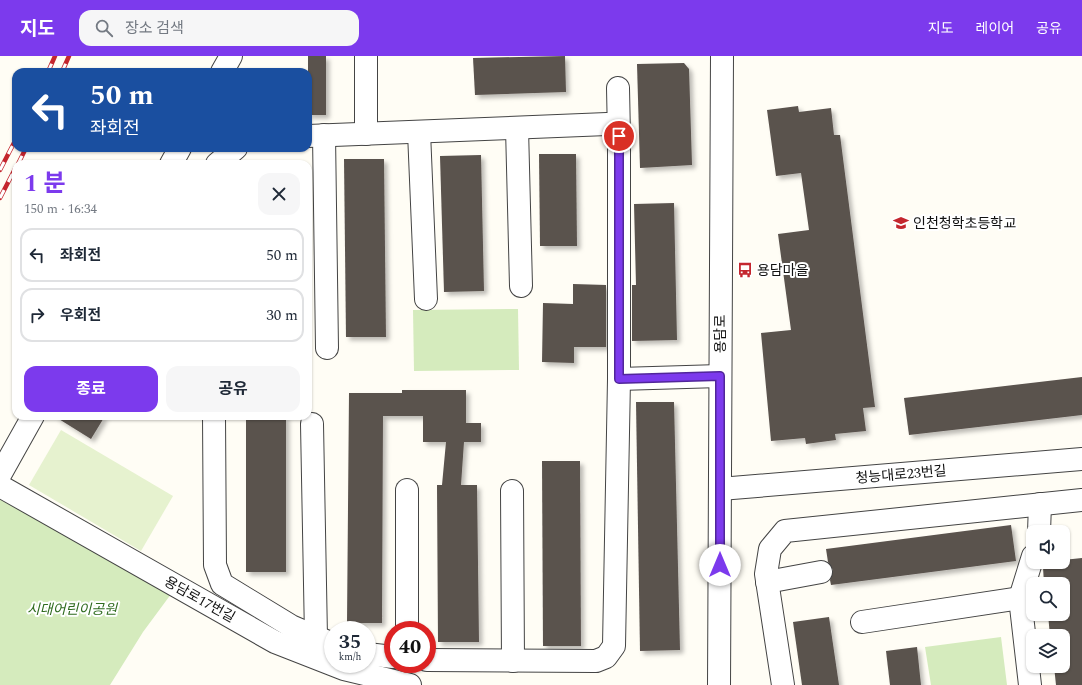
<!DOCTYPE html>
<html lang="ko">
<meta charset="utf-8">
<style>
:root{--surface:#fff;--page:#f6f6f7;--text:#1f2937;--muted:#747a83;--line:#e0e1e3;--accent:#7c3aed}
body{margin:0;font-family:Spectral,"Noto Sans KR",serif;background:var(--page);color:var(--text);height:100vh;display:flex;flex-direction:column;font-size:15px;white-space:nowrap}
*{box-sizing:border-box;margin:0}
p{font-size:13px;color:var(--muted)}
.icon{flex:none;width:22px;height:22px;fill:none;stroke:currentColor;stroke-width:2;stroke-linecap:round;stroke-linejoin:round}
.map{position:relative;flex:1;overflow:hidden}
.drawer{position:absolute;left:12px;top:104px;width:300px;height:260px;display:flex;flex-direction:column;background:var(--surface);border-radius:12px;box-shadow:0 1px 3px #0004}
.drawer>*{flex:none}
.hud{position:absolute;left:12px;top:12px;width:300px;height:84px;border-radius:12px;box-shadow:0 1px 3px #0004;background:#1a4fa0;color:#fff;overflow:hidden}
.controls{position:absolute;left:1026px;top:469px;display:grid;gap:8px}
.controls a{display:grid;place-items:center;width:44px;height:44px;border-radius:8px;background:var(--surface);box-shadow:0 1px 3px #0004;font-size:20px}
.speed{position:absolute;left:324px;top:565px;display:flex;gap:8px;font-size:20px;font-weight:700;text-align:center}
.speed>*{display:grid;place-content:center;width:52px;height:52px;border-radius:50%;background:var(--surface);box-shadow:0 1px 3px #0004;line-height:1}
.speed small{font-size:10px;font-weight:400}
.speed .limit{border:6px solid #d22;background:#fff;color:#111}
.pin{position:absolute;display:grid;place-items:center;width:34px;height:34px;color:#fff;margin:-17px;border:2px solid #fff;border-radius:50%;box-shadow:0 1px 4px #0007}
.me{position:absolute;width:44px;margin:-22px;rotate:0deg;stroke-linejoin:round;filter:drop-shadow(0 0 3px #0008)}
.turn{display:flex;align-items:center;gap:14px;height:84px;padding:0 12px;font-size:18px}
.turn .icon{width:52px;height:52px;stroke-width:2.5}
.turn b{display:block;font-size:28px;line-height:34px}
.round{display:grid;place-items:center;flex:none;width:42px;height:42px;border-radius:12px;background:var(--page)}
.head{display:flex;align-items:center;justify-content:space-between;height:68px;padding:0 12px}
h1{font-size:24px;font-weight:700;line-height:30px;color:var(--accent)}
.button{display:flex;gap:8px;margin-top:auto;padding:8px 12px}
.button a{flex:1;height:46px;border-radius:12px;background:var(--accent);color:#fff;font-size:16px;font-weight:700;line-height:46px;text-align:center}
.button a+a{background:var(--page);color:var(--text)}
ul{padding:0;list-style:none}
li{display:flex;align-items:center;gap:12px;height:54px;margin:0 8px 6px;padding:0 4px;border:2px solid var(--line);border-radius:12px}
li div{flex:1}
li b{display:block;font-size:15px}
li em{font-style:normal}
header{display:flex;align-items:center;gap:24px;box-sizing:border-box;height:56px;padding:0 20px;background:var(--accent);color:#fff}
header strong{font-size:19px}
nav{display:flex;gap:22px;margin-inline-start:auto;font-size:14px}
.search{width:280px;height:36px;background:var(--page);display:flex;align-items:center;gap:10px;box-sizing:border-box;padding:0 14px;border-radius:12px;color:var(--muted);font-size:15px}
.map>svg:first-child{display:block}
.green{fill:#d5ebbd}
.pitch{fill:#e6f2cf}
.building{fill:#5a524d;filter:url(#shadow)}
.lines{fill:none;stroke-linecap:round;stroke-linejoin:round}
.minor-casing{stroke:#444;stroke-width:24}
.minor{stroke:#fff;stroke-width:22}
.rail-casing{stroke:#c4262e;stroke-width:4.5}
.rail{stroke:#fff;stroke-width:3;stroke-dasharray:9;stroke-linecap:butt}
.route-casing{stroke:#51269a;stroke-width:10}
.route{stroke:#7c3aed;stroke-width:7}
.labels{text-anchor:middle;stroke-width:4;stroke-linejoin:round;paint-order:stroke}
.poi-label{font-size:14px;fill:#111;stroke:#fff;text-anchor:start}
.street-label{font-size:14px;fill:#111;stroke:#fff}
.park-label{font-size:14px;font-style:italic;fill:#2f6b1f;stroke:#fff}
</style>
<header>
<strong>지도</strong>
<div class="search"><svg class="icon" aria-label="search" viewBox="0 0 24 24"><circle cx="10" cy="10" r="6"/><path d="M15 15l6 6"/></svg>장소 검색</div>
<nav><a>지도</a><a>레이어</a><a>공유</a></nav>
</header>
<div class="map">
<svg width="1082" height="629" viewBox="0 0 1082 629">
<defs>
<filter id="shadow"><feDropShadow dx="3.5" dy="3.5" stdDeviation="2" flood-color="#0004"/></filter>
</defs>
<rect width="100%" height="100%" fill="#fffdf5"/>
<g class="green">
<path d="M 518,253 L 519,314 L 414,315 L 413,254 Z"/>
<path d="M 0,430 L 177,530 L 143,576 L 110,629 L 0,629 Z"/>
<path d="M 1001,581 L 1007,629 L 931,629 L 925,591 Z"/>
</g>
<path class="pitch" d="M 61,374 L 173,440 L 141,495 L 29,429 Z"/>
<g class="building">
<rect x="308" y="0" width="18" height="59"/>
<path d="M 565,0 L 566,36 L 475,39 L 473,2 Z"/>
<path d="M 684,7 L 689,13 L 692,109 L 640,112 L 637,8 Z"/>
<path d="M 798,50 L 799,56 L 831,52 L 834,79 L 840,79 L 875,351 L 863,352 L 866,375 L 835,378 L 836,384 L 806,388 L 805,382 L 771,385 L 761,277 L 791,274 L 778,178 L 809,174 L 801,117 L 776,120 L 767,54 Z"/>
<path d="M 539,98 L 576,98 L 577,190 L 540,190 Z"/>
<path d="M 481,99 L 484,235 L 444,236 L 440,100 Z"/>
<path d="M 344,103 L 384,103 L 386,281 L 346,281 Z"/>
<path d="M 674,147 L 677,284 L 632,285 L 632,229 L 636,229 L 634,148 Z"/>
<path d="M 573,228 L 606,229 L 606,291 L 574,291 L 574,307 L 542,306 L 543,247 L 573,248 Z"/>
<path d="M 1082,321 L 1082,359 L 909,379 L 904,342 Z"/>
<path d="M 402,334 L 466,334 L 466,367 L 481,367 L 481,386 L 464,386 L 461,429 L 477,429 L 479,586 L 438,586 L 437,429 L 442,429 L 446,386 L 423,386 L 423,360 L 383,360 L 382,567 L 347,567 L 349,337 L 402,337 Z"/>
<path d="M 636,346 L 674,346 L 680,594 L 640,595 Z"/>
<path d="M 54,360 L 105,360 L 91,383 Z"/>
<rect x="246" y="360" width="40" height="156"/>
<path d="M 542,405 L 580,405 L 581,590 L 543,590 Z"/>
<path d="M 1011,469 L 1016,505 L 831,529 L 830,524 L 833,514 L 828,506 L 826,493 Z"/>
<path d="M 1082,502 L 1082,629 L 1056,629 L 1054,610 L 1063,610 L 1063,580 L 1050,580 L 1048,558 L 1063,558 L 1063,528 L 1044,528 L 1043,511 L 1044,506 L 1063,506 L 1063,504 Z"/>
<path d="M 829,561 L 839,629 L 802,629 L 793,566 Z"/>
<path d="M 917,591 L 921,629 L 890,629 L 886,595 Z"/>
</g>
<g class="lines">
<g class="minor-casing">
<g id="minor">
<path d="M 366,0 L 366,78"/>
<path d="M 222,16 L 231,0"/>
<path d="M 618,32 L 619,80"/>
<path d="M 517,72 L 521,230"/>
<path d="M 419,76 L 426,243"/>
<path d="M 324,79 L 327,292"/>
<path d="M 308,80 L 607,68 L 619,80 L 619,323 L 614,590 L 606,601 L 596,605 L 427,604"/>
<path d="M 171,108 L 180,92"/>
<path d="M 217,108 L 236,92"/>
<path d="M 619,323 L 720,320"/>
<path d="M 214,360 L 215,509 L 222,528 L 291,570 L 333,588"/>
<path d="M 312,368 L 316,581"/>
<path d="M 0,419 L 33,360"/>
<path d="M 0,430 L 275,586 L 344,613 L 410,629"/>
<path d="M 720,433 L 1082,403"/>
<path d="M 407,434 L 407,574"/>
<path d="M 512,435 L 513,605"/>
<path d="M 1039,476 L 1040,448"/>
<path d="M 767,526 L 821,516"/>
<path d="M 862,566 L 1020,542"/>
<path d="M 367,598 L 393,601"/>
<path d="M 719,629 L 722,0"/>
<path d="M 783,629 L 766,518 L 770,493 L 785,475 L 1082,444"/>
<path d="M 1030,629 L 1020,542 L 1033,500"/>
</g>
</g>
<use href="#minor" class="minor"/>
<g class="rail-casing">
<g id="rail">
<path d="M 48,16 L 55,0"/>
<path d="M 62,16 L 69,0"/>
<path d="M 18,108 L 26,92"/>
<path d="M 0,114 L 16,83"/>
<path d="M 0,142 L 16,111"/>
</g>
</g>
<use href="#rail" class="rail"/>
</g>
<g class="lines">
<g class="route-casing">
<path id="route" d="M 619,80 L 619,323 L 720,320 L 720,509"/>
</g>
<use href="#route" class="route"/>
</g>
<defs>
<g id="school-bare" transform="scale(1.2)"><path d="M0-5L7-2L0 1L-7-2ZM-4 1L0 2.5L4 1V4Q0 6-4 4Z" fill="#c4262e" stroke="#fff" stroke-width="2.5" paint-order="stroke"/></g>
<g id="bus-bare" transform="scale(1.2)"><path d="M-5-6H5V4H4V6H2V4H-2V6H-4V4H-5ZM-3.5-4V0h7V-4ZM-3.5 1.2v1.5H-2V1.2ZM2 1.2v1.5H3.5V1.2Z" fill="#c4262e" stroke="#fff" stroke-width="2.5" paint-order="stroke"/></g>
</defs>
<g fill-rule="evenodd">
<use href="#school-bare" x="901" y="167"/>
<use href="#bus-bare" x="745" y="214"/>
</g>
<g class="labels">
<g class="poi-label">
<text x="913" y="172">인천청학초등학교</text>
<text x="757" y="219">용담마을</text>
</g>
<g class="street-label">
<text transform="translate(720 278) rotate(-90)" y="5">용담로</text>
<text transform="translate(901 418) rotate(-5)" y="5">청능대로23번길</text>
<text transform="translate(200 543) rotate(29)" y="5">용담로17번길</text>
</g>
<g class="park-label">
<text x="72" y="558">시대어린이공원</text>
</g>
</g>
</svg>
<div class="controls">
<a><svg class="icon" aria-label="sound" viewBox="0 0 24 24"><path d="M4 9h4l5-4v14l-5-4H4zM17 9q2 3 0 6"/></svg></a>
<a><svg class="icon" aria-label="search" viewBox="0 0 24 24"><circle cx="10" cy="10" r="6"/><path d="M15 15l6 6"/></svg></a>
<a><svg class="icon" aria-label="layers" viewBox="0 0 24 24"><path d="M12 4l9 5-9 5-9-5zM3 14l9 5 9-5"/></svg></a>
</div>
<div class="speed"><div>35<small>km/h</small></div><div class="limit">40</div></div>
<div class="pin" style="left:619px;top:80px;background:#d93025"><svg class="icon" aria-label="arrive" viewBox="0 0 24 24"><path d="M6 21V4h12l-3 4 3 4H6"/></svg></div>
<svg class="me" style="left:720px;top:509px" viewBox="-20 -20 40 40"><circle r="19" fill="#fff"/><path d="M0-13L10 11 0 6-10 11z" fill="#7c3aed"/></svg>
<div class="hud">
<div class="turn"><svg class="icon" aria-label="left" viewBox="0 0 24 24"><path d="M17 20v-9H6M10 6l-5 5 5 5"/></svg><div><b>50 m</b>좌회전</div></div>
</div>
<section class="drawer">
<div class="head"><div><h1>1 분</h1><p>150 m · 16:34</p></div><a class="round"><svg class="icon" aria-label="close" viewBox="0 0 24 24"><path d="M6 6l12 12M18 6L6 18"/></svg></a></div>
<ul>
<li><svg class="icon" aria-label="left" viewBox="0 0 24 24"><path d="M17 20v-9H6M10 6l-5 5 5 5"/></svg><div><b>좌회전</b></div><em>50 m</em></li>
<li><svg class="icon" aria-label="right" viewBox="0 0 24 24"><path d="M7 20v-9h11M14 6l5 5-5 5"/></svg><div><b>우회전</b></div><em>30 m</em></li>
</ul>
<div class="button"><a>종료</a><a>공유</a></div>
</section>
</div>
